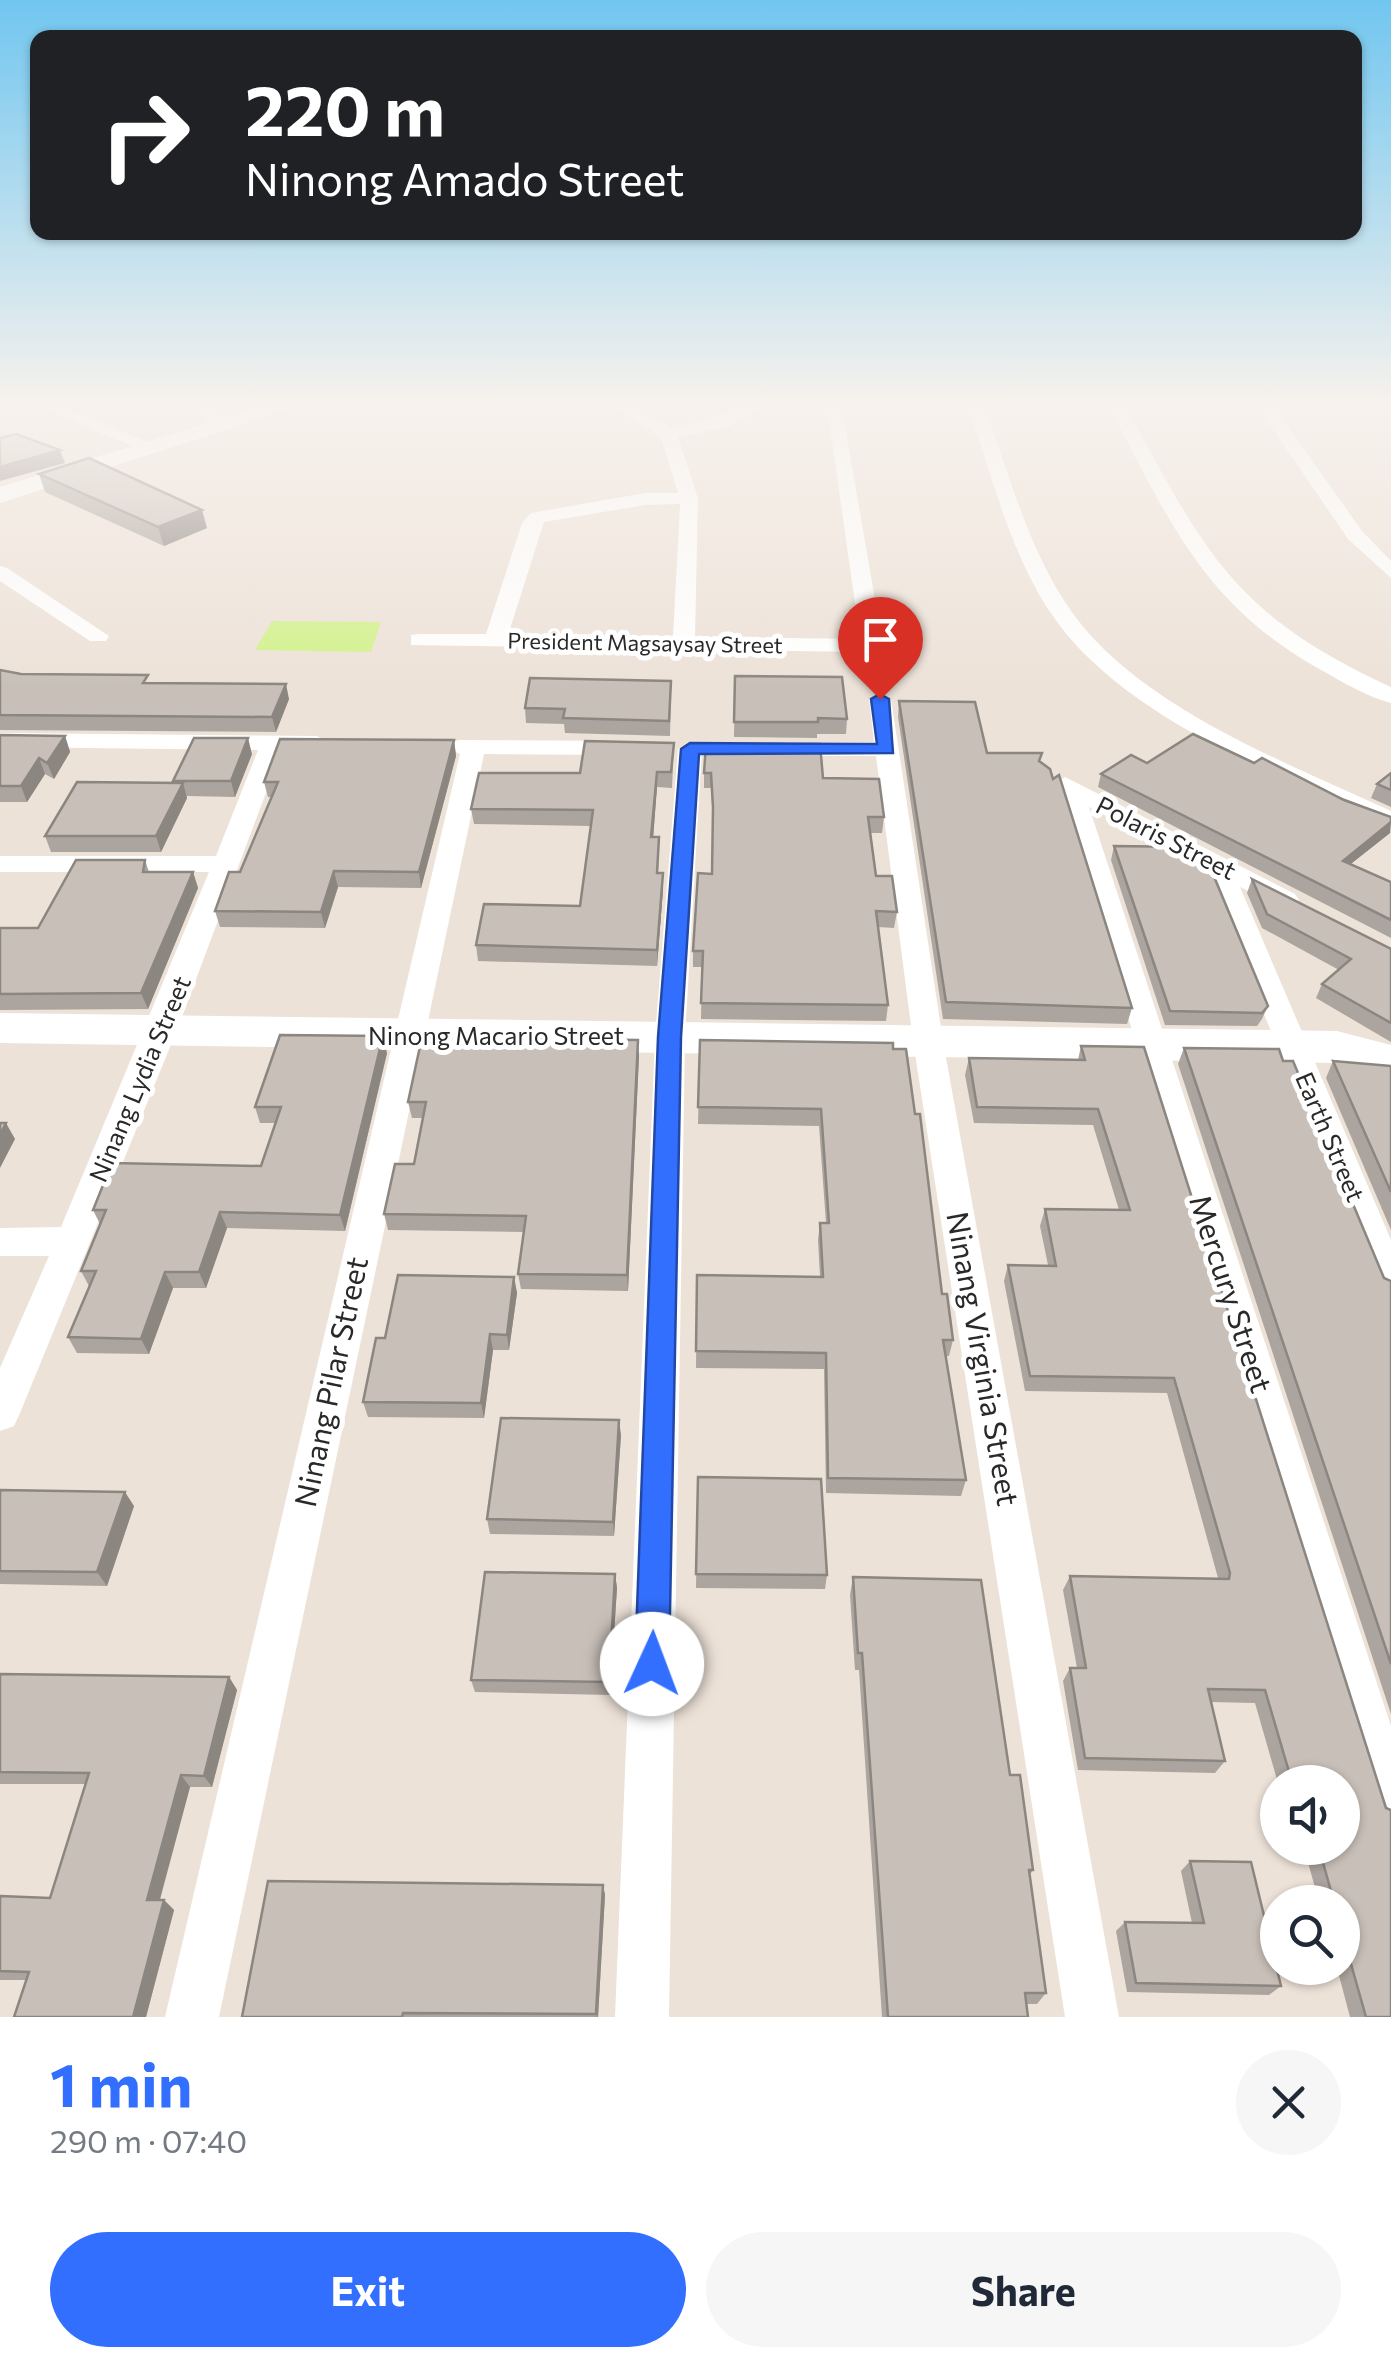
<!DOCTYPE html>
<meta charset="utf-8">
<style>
:root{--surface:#fff;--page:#f6f6f7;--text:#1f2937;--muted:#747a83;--accent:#336fff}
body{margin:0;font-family:Commissioner,sans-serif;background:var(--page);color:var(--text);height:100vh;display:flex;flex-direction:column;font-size:38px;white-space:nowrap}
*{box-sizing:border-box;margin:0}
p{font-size:32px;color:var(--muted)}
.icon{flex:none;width:55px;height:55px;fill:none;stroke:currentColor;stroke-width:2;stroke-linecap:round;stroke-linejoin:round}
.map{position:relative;height:2017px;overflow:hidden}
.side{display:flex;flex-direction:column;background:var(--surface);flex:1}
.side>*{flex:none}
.hud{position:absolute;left:30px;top:30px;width:1332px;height:210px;border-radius:20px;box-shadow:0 2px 8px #0004;background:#202124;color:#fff;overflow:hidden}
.controls{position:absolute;left:1260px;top:1765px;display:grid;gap:20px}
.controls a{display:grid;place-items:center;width:100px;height:100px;border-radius:50%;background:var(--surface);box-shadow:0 2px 8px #0004;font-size:50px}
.pin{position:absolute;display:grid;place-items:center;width:85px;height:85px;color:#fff;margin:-102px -42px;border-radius:50% 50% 50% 0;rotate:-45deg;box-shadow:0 0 10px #0007}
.pin .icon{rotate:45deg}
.me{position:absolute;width:110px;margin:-55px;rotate:2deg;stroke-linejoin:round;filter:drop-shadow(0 0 8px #0008)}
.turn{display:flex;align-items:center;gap:35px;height:210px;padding:0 50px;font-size:45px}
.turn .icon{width:130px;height:130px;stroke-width:2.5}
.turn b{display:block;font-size:70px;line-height:85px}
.round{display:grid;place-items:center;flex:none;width:105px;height:105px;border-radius:52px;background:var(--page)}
.headline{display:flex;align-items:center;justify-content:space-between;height:170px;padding:0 50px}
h1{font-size:60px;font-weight:700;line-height:75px;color:var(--accent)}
.action{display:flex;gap:20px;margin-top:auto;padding:20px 50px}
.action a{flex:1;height:115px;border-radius:60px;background:var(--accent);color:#fff;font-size:40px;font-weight:700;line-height:115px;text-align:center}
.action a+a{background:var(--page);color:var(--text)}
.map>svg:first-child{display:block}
.pitch{fill:#d1f289}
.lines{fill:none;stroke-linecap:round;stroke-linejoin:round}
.street{fill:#fff;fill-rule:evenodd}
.secondary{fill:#fff;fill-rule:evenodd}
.wall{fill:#aca49e}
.shaded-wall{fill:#8c8681}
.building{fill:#c8bfb8;stroke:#8c8681;stroke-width:2.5}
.route{fill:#336fff;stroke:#2148a6;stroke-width:2.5}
.labels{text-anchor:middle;stroke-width:10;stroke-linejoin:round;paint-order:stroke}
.far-street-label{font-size:22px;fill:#292929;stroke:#fff}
.street-label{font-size:25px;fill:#292929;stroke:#fff}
.near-street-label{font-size:30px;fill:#292929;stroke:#fff}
</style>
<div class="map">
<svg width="1391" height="2017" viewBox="0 0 1391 2017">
<rect width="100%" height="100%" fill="#ede2d8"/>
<path class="pitch" d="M 272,621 L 381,622 L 371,652 L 255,650 Z"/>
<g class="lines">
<g class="street">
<path d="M 30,403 L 54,403 L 159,447 L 144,451 Z"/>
<path d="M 191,403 L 209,403 L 230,424 L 216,428 Z"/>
<path d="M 607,403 L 627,403 L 671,428 C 704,422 741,403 772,403 L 728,427 L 678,437 L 698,498 L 695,637 L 860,639 L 829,419 L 814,403 L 832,403 L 843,414 L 883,646 L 884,679 L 868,679 L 862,652 L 411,645 L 411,635 L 419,634 L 486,634 L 522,523 L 531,513 L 645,493 L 678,493 L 661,437 ZM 680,504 L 673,637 L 508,635 L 544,522 L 645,505 Z"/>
<path d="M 967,403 L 983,403 C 1008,470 1026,542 1065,602 C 1130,704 1285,762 1391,811 L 1391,829 C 1346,818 1301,788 1259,768 C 1183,730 1096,683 1048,609 C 1008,547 991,472 967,403 Z"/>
<path d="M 1107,403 L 1123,403 C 1206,551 1229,612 1391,687 L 1391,703 C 1367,697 1343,682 1321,670 C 1201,603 1169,519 1107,403 Z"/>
<path d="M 1255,403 L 1271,403 L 1362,531 L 1391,561 L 1391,578 L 1348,539 Z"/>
<path d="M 1377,403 L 1391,403 L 1391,415 Z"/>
<path d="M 0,566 L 7,568 L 109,636 L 106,641 L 90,641 L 0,581 Z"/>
<path d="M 880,692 L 891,699 L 943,1041 L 1119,2017 L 1065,2017 L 913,1041 L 876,756 L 783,756 L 771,749 L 783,742 L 874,742 L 869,699 Z"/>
<path d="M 0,733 L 317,736 L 329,743 L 317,750 L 282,750 L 177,1030 L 20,1413 L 14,1426 L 0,1431 L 0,1368 L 49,1256 L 0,1256 L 0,1228 L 61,1227 L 209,872 L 0,872 L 0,856 L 216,856 L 258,750 L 0,747 Z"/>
<path d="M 458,740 L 622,741 L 634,748 L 622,755 L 484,754 L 219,2017 L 165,2017 L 460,754 L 446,747 Z"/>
<path d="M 690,742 L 702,749 L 685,1037 L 669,2017 L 615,2017 L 655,1037 L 678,749 Z"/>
<path d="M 1065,777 L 1295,894 L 1299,900 L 1285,909 L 1240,887 L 1391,1240 L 1391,1297 L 1378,1293 L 1373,1282 L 1205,869 L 1089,807 L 1391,1726 L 1391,1823 L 1374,1816 L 1367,1799 L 1059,791 L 1053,784 Z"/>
</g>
<g class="secondary">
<path d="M 272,403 L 308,403 L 0,503 L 0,487 Z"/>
<path d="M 0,1013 L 1337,1031 L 1391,1045 L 1391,1079 L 1337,1063 L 0,1043 Z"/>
</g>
</g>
<g class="wall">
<path d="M 39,474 L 207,528 L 164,546 L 45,492 Z"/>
<path d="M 0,670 L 21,674 L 150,683 L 289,699 L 276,732 L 0,730 Z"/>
<path d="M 735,676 L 847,719 L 846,734 L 817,734 L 817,738 L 734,737 Z"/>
<path d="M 671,696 L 670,736 L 565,733 L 564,724 L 526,723 L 525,708 Z"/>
<path d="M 899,701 L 987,753 L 1040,762 L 1132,1008 L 1127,1024 L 943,1019 L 898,717 Z"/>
<path d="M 0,735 L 65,736 L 70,752 L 54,779 L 45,774 L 27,802 L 0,802 Z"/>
<path d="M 454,740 L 456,756 L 421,888 L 338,887 L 325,928 L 220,927 L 215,911 L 240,872 L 271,797 L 268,797 L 264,782 Z"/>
<path d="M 674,743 L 672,788 L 657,787 L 653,837 L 659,837 L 658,873 L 663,889 L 657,966 L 478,961 L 476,945 L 580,906 L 591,826 L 474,824 L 471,809 Z"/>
<path d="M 252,754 L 235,797 L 187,796 L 187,798 L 161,852 L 51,852 L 45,836 L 174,783 L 173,781 Z"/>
<path d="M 1147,763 L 1254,763 L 1391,817 L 1390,833 L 1350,864 L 1391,882 L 1391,938 L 1098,787 L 1101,774 Z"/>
<path d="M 704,773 L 823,778 L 884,817 L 882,833 L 870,833 L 876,876 L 897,912 L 894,928 L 878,927 L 888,1005 L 886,1021 L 701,1019 L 702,967 L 693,967 L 693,951 L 712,874 L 713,822 L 711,788 L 704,788 Z"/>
<path d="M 1391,773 L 1391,807 L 1371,798 L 1377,784 Z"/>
<path d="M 1114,846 L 1268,1006 L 1262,1019 L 1257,1026 L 1165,1025 L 1111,860 Z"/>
<path d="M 145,860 L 149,872 L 193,872 L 198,888 L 148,1009 L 0,1010 L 0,928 L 38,928 Z"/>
<path d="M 1252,879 L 1391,949 L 1391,1042 L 1316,998 L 1322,984 L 1339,970 L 1262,928 L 1247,893 Z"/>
<path d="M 700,1040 L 893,1049 L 915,1114 L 942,1294 L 953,1340 L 949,1356 L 945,1356 L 966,1480 L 961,1496 L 826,1493 L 824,1369 L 696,1368 L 697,1275 L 820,1277 L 818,1240 L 820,1223 L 826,1223 L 819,1126 L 698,1124 Z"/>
<path d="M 1081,1046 L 1386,1808 L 1391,2017 L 1350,2017 L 1337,1968 L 1342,1968 L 1342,1902 L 1319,1902 L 1304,1848 L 1342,1848 L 1342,1782 L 1278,1783 L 1255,1703 L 1211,1702 L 1225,1761 L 1215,1773 L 1078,1770 L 1063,1681 L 1070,1668 L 1077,1668 L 1063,1590 L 1070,1576 L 1218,1578 L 1167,1393 L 1025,1391 L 1004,1281 L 1008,1265 L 1048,1265 L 1040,1226 L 1045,1209 L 1119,1210 L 1093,1125 L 974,1123 L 965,1075 L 969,1058 L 1078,1060 Z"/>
<path d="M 1184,1048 L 1384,1278 L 1391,1281 L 1391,1714 L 1178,1064 Z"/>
<path d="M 387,1053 L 345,1231 L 227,1228 L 206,1288 L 173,1288 L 149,1354 L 77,1353 L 68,1337 L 89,1286 L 81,1271 L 100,1224 L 93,1210 L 261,1166 L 275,1123 L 260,1123 L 255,1107 Z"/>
<path d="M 639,1056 L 628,1291 L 521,1289 L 518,1274 L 524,1232 L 388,1230 L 384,1214 L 414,1164 L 423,1118 L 412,1118 L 408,1102 Z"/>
<path d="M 1333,1061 L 1391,1066 L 1391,1230 L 1326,1078 Z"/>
<path d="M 514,1277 L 517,1293 L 509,1350 L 493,1350 L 484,1418 L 368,1417 L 363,1402 L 385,1338 Z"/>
<path d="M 621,1435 L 614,1536 L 490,1534 L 487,1519 Z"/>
<path d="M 698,1477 L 827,1575 L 825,1589 L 696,1588 Z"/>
<path d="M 0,1490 L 134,1506 L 107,1586 L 0,1584 Z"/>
<path d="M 615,1574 L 617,1588 L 610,1695 L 475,1692 L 471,1680 Z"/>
<path d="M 853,1577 L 1010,1775 L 1033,1870 L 1029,1876 L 1046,1993 L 1037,2004 L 1026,2004 L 1028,2017 L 882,2017 L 859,1670 L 855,1670 L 850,1595 Z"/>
<path d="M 0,1674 L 229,1677 L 237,1690 L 212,1787 L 190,1787 L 160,1900 L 164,1900 L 174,1910 L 146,2017 L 14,2017 L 26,1980 L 0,1980 L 0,1896 L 50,1898 L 86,1784 L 0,1784 Z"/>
<path d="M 1190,1861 L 1281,1986 L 1269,1995 L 1127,1992 L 1116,1931 L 1125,1922 L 1192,1923 L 1181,1871 Z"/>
<path d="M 603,1885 L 605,1895 L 598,2017 L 242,2017 Z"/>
</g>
<g class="shaded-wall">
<path d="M 60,450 L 65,463 L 0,481 L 0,467 Z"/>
<path d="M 202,510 L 207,528 L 164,546 L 158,527 Z"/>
<path d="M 286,684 L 289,699 L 276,732 L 272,717 Z"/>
<path d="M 65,736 L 70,752 L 54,779 L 47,763 Z"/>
<path d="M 248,738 L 252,754 L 235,797 L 231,781 Z"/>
<path d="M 454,740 L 456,756 L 421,888 L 419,872 Z"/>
<path d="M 39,758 L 45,774 L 27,802 L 21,786 Z"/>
<path d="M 657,772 L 657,787 L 652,853 L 651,837 Z"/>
<path d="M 183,783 L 187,798 L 161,852 L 156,836 Z"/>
<path d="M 1391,822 L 1390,833 L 1337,875 L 1343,861 Z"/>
<path d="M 334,871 L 338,887 L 325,928 L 321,912 Z"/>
<path d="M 193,872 L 198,888 L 148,1009 L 141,993 Z"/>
<path d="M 663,873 L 663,889 L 657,966 L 657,950 Z"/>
<path d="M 383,1036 L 387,1053 L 345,1231 L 340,1215 Z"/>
<path d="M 638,1040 L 639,1056 L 628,1291 L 627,1275 Z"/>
<path d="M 6,1123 L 15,1139 L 0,1168 L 0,1135 Z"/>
<path d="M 220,1212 L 227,1228 L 206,1288 L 199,1272 Z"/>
<path d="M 165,1272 L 173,1288 L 149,1354 L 141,1339 Z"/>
<path d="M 514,1277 L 517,1293 L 509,1350 L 507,1335 Z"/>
<path d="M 490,1334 L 493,1350 L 484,1418 L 481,1403 Z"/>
<path d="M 619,1420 L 621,1435 L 614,1536 L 613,1522 Z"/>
<path d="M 125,1492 L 134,1506 L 107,1586 L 97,1572 Z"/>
<path d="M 615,1574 L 617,1588 L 610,1695 L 609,1682 Z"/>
<path d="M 229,1677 L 237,1690 L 212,1787 L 204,1776 Z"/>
<path d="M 181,1775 L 190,1787 L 157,1909 L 147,1900 Z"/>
<path d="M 603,1885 L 605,1895 L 598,2017 L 597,2017 Z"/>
<path d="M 164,1900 L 174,1910 L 146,2017 L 133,2017 Z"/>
</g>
<g class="building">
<path d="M 16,434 L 60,450 L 0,467 L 0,438 Z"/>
<path d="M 89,458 L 202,510 L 158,527 L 39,474 Z"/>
<path d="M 0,670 L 21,674 L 148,675 L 143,683 L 286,684 L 272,717 L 0,715 Z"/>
<path d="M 735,676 L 842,677 L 847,719 L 818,718 L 818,722 L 734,722 Z"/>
<path d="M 530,678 L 671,681 L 669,721 L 563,718 L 565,709 L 525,708 Z"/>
<path d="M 899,701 L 975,702 L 987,753 L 1042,753 L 1039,761 L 1050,769 L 1053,779 L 1059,775 L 1132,1008 L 946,1002 Z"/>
<path d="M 1193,734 L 1254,763 L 1262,758 L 1344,800 L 1391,817 L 1391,822 L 1343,861 L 1391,882 L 1391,920 L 1101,774 L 1131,755 L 1147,763 Z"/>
<path d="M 0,735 L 65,736 L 47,763 L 39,758 L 21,786 L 0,786 Z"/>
<path d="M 194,738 L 248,738 L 231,781 L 173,781 Z"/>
<path d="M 280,739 L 454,740 L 419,872 L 334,871 L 321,912 L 215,911 L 229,872 L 240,872 L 278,782 L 264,782 Z"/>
<path d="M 585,741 L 674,743 L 671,772 L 657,772 L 651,837 L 659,837 L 657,873 L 663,873 L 657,950 L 476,945 L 484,904 L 580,906 L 593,810 L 471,809 L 479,773 L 580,773 Z"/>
<path d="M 706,744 L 820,744 L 823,778 L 879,779 L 884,817 L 868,817 L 876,876 L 892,876 L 897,912 L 876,911 L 888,1005 L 701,1003 L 703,951 L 693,951 L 698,873 L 712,874 L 713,807 L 711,773 L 704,773 Z"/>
<path d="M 1391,773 L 1391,790 L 1377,784 Z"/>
<path d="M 77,782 L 183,783 L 156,836 L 45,836 Z"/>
<path d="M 1114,846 L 1190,847 L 1205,855 L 1268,1006 L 1262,1013 L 1170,1011 Z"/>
<path d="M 76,860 L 145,860 L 143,872 L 193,872 L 141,993 L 0,994 L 0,928 L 38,928 Z"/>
<path d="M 1252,879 L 1391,949 L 1391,1023 L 1322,984 L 1351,959 L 1267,914 Z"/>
<path d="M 280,1035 L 383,1036 L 340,1215 L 220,1212 L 199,1272 L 165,1272 L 141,1339 L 68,1337 L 96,1271 L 81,1271 L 106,1210 L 93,1210 L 112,1163 L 261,1166 L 281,1107 L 255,1107 Z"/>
<path d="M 422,1037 L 638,1040 L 627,1275 L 518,1274 L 526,1216 L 384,1214 L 395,1164 L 414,1164 L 426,1102 L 408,1102 Z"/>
<path d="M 700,1040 L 893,1043 L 893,1049 L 906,1049 L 915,1114 L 920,1114 L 942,1294 L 947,1294 L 953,1340 L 943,1340 L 966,1480 L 828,1478 L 826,1353 L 696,1351 L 697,1275 L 823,1277 L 820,1223 L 829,1223 L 821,1109 L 698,1107 Z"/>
<path d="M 1081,1046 L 1144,1047 L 1386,1808 L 1391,1810 L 1391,2017 L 1366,2017 L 1342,1932 L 1342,1902 L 1334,1902 L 1319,1848 L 1342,1848 L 1342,1782 L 1292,1782 L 1265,1690 L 1208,1689 L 1225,1761 L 1085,1758 L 1070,1668 L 1086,1668 L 1070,1576 L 1229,1579 L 1230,1573 L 1174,1378 L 1030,1376 L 1008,1265 L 1056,1266 L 1045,1209 L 1130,1210 L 1098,1109 L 977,1107 L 969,1058 L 1085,1060 Z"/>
<path d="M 1184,1048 L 1279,1049 L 1283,1061 L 1293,1061 L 1384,1278 L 1391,1281 L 1391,1664 Z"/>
<path d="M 1333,1061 L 1391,1066 L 1391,1192 Z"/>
<path d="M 0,1123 L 6,1123 L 0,1135 Z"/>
<path d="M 398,1275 L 514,1277 L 507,1335 L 490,1334 L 481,1403 L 363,1402 L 376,1338 L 385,1338 Z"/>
<path d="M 501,1418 L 619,1420 L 613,1522 L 487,1519 Z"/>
<path d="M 698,1477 L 821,1479 L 827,1575 L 696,1574 Z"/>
<path d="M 0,1490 L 125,1492 L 97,1572 L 0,1571 Z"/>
<path d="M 485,1572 L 615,1574 L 609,1682 L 471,1680 Z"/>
<path d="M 853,1577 L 981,1580 L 1010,1775 L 1020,1775 L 1033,1870 L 1029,1870 L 1046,1993 L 1025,1993 L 1028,2017 L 888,2017 L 862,1653 L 858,1653 Z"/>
<path d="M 0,1674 L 229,1677 L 204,1776 L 181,1775 L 147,1900 L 164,1900 L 133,2017 L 14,2017 L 29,1972 L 0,1971 L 0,1896 L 50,1898 L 89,1773 L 0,1772 Z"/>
<path d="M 1190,1861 L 1251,1862 L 1281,1986 L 1136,1983 L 1125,1922 L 1204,1923 Z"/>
<path d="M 268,1881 L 603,1885 L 596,2014 L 403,2013 L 402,2017 L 242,2017 Z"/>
</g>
<linearGradient id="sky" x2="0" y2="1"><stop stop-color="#71c6f0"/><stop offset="0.59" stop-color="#f7f2ed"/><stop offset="1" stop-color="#f7f2ed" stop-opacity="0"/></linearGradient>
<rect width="1391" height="686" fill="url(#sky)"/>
<path class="route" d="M 880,694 L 889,699 L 893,753 L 699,754 L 681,1037 L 669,1664 L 664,1676 L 652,1681 L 640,1676 L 635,1664 L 658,1037 L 681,749 L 690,743 L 877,744 L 871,699 Z"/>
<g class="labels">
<g class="far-street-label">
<text transform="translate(645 643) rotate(1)" y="8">President Magsaysay Street</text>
</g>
<g class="street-label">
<text transform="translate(1166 838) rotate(27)" y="9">Polaris Street</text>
<text x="496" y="1045">Ninong Macario Street</text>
<text transform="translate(140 1079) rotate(-67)" y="9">Ninang Lydia Street</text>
<text transform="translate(1330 1137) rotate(67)" y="9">Earth Street</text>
</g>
<g class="near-street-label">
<text transform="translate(1230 1294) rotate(72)" y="10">Mercury Street</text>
<text transform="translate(982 1359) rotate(80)" y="10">Ninang Virginia Street</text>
<text transform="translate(332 1382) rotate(-78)" y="10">Ninang Pilar Street</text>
</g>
</g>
</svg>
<div class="controls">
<a><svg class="icon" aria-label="sound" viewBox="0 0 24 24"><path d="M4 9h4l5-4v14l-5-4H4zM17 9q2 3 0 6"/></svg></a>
<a><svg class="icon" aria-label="search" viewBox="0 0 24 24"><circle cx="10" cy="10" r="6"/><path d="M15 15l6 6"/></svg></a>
</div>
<div class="pin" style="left:880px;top:699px;background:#d93025"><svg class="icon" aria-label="arrive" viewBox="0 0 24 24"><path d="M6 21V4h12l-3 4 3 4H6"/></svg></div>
<svg class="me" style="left:652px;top:1664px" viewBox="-20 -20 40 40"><circle r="19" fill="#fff"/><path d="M0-13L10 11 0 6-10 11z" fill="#336fff"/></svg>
<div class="hud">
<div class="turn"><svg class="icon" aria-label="right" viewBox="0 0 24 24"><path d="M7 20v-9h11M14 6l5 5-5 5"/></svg><div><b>220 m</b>Ninong Amado Street</div></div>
</div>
</div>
<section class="side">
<div class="headline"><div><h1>1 min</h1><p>290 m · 07:40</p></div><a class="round"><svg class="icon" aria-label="close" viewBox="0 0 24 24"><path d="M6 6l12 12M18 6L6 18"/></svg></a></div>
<div class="action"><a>Exit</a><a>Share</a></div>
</section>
